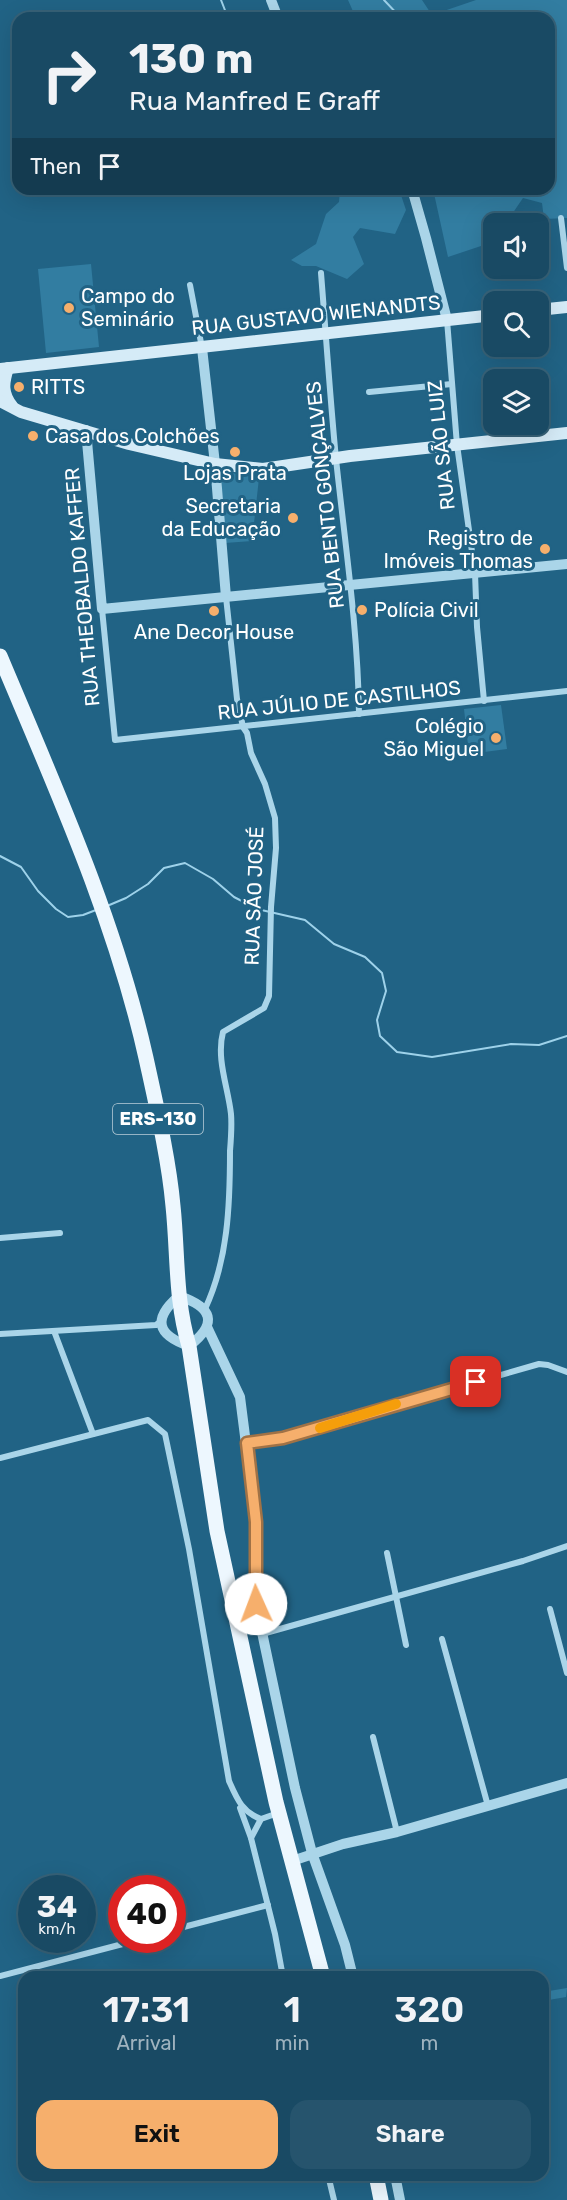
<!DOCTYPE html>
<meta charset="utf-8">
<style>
:root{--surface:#194a64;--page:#26546d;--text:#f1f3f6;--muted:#9fb3bf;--line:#376278;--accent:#f6af6c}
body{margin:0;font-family:Rubik,sans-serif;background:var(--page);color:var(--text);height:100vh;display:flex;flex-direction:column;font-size:22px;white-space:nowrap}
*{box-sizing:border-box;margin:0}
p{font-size:20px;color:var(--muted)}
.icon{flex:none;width:33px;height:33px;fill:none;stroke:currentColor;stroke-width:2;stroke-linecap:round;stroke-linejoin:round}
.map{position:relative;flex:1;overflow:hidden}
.sheet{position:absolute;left:18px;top:1971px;width:531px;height:210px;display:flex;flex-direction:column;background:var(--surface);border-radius:18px;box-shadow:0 6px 24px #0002,0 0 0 2px var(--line)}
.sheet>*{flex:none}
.hud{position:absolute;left:12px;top:12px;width:543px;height:183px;border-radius:18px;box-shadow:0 6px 24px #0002,0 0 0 2px var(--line);background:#194a64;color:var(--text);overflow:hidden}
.fabs{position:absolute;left:483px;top:213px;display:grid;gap:12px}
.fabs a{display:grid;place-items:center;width:66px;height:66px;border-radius:12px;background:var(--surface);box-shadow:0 6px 24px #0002,0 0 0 2px var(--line);font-size:30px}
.speed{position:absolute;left:18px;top:1875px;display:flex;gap:12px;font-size:30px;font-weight:700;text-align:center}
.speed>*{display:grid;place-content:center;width:78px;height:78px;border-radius:50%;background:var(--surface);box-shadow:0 6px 24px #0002,0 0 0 2px var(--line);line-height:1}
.speed small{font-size:15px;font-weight:400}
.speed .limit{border:9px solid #d22;background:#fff;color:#111}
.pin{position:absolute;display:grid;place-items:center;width:51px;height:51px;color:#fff;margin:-26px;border-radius:12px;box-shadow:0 3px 9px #0006}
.me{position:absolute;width:66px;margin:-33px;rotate:358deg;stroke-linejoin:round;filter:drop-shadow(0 0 4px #0008)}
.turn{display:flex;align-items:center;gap:21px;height:126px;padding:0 18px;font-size:27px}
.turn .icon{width:78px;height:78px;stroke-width:2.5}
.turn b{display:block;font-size:42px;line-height:51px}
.then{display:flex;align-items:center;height:57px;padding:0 18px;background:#0003;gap:12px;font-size:22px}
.eta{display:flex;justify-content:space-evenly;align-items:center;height:102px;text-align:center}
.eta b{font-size:36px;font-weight:600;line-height:42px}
.cta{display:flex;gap:12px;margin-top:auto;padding:12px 18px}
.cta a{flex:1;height:69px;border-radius:18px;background:var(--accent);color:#111;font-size:24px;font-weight:600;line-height:69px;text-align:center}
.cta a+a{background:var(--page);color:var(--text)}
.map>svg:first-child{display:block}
.green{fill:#327da1}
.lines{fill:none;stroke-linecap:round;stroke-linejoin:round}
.stream{stroke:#9ed2ea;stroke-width:2}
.minor{stroke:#aad5e9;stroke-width:6}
.tertiary{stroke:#aad5e9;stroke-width:10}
.secondary{stroke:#d5ebf7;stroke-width:12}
.primary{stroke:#edf7fe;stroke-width:15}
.route-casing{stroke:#a07246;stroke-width:15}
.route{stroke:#f6af6c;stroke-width:10}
.slow{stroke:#f59e0b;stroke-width:10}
.poi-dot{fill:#f6af6c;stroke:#216385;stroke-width:2}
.labels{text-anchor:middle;stroke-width:6;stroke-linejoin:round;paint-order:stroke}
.shield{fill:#216385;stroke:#bcd0da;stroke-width:1.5}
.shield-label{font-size:18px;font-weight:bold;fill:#fff}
.poi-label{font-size:20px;fill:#fff;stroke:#216385;text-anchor:start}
.street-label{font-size:20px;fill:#fff;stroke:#216385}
</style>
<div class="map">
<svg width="567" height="2200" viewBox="0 0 567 2200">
<rect width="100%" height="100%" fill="#216385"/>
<g class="green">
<path d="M 348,0 L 422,0 L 432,15 L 476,0 L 567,0 L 567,218 L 544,219 L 542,203 L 523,198 L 506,223 L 494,224 L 493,242 L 448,257 L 433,189 L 549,189 L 549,18 L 356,18 Z"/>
<path d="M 340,189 L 399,189 L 406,210 L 395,234 L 360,228 L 353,237 L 364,264 L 347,279 L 316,266 L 302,266 L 291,260 L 316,244 L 326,214 L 339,202 Z"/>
<path d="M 91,264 L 99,347 L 46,353 L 38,269 Z"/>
<path d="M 221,471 L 259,478 L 252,541 L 225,543 Z"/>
<path d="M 501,705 L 507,749 L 469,754 L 464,709 Z"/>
<path d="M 567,1988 L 566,1997 L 543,2001 L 543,1992 Z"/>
</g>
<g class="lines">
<g class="stream">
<path d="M 221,0 L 228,18"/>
<path d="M 384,0 L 401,18"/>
<path d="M 0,856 L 21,867 L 38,891 L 56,909 L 68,917 L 83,915 L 96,910"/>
<path d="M 107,906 L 126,898 L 148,884 L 164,868 L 185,863 L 213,879 L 234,897 L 257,909 L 305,920 L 334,944 L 365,957 L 382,973 L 386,991 L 377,1020 L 380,1036 L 397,1052 L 432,1057 L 511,1044 L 539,1045 L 567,1036"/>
</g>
<g class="minor">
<path d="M 561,218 L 567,268"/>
<path d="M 321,273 C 326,335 330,397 336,459 C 345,544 358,629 359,714"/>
<path d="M 190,285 L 202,348"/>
<path d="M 447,320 L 457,445 L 475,573 L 477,627 L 484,701"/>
<path d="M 369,392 L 452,384"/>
<path d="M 102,609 L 115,740 L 567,691"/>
<path d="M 0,1238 L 60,1233"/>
<path d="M 205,1309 C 228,1260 230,1205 230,1151 C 231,1139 232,1126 231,1114 C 228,1087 216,1059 223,1032 L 264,1008 L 269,996 L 271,907 L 276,848 L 275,818 L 265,784 L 251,753 L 247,733 L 243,727 L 237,699 L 226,597"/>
<path d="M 54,1331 L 93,1434"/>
<path d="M 0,1334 L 156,1325 L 160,1322"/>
<path d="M 247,1443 L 283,1438 L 539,1364 L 548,1365 L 567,1372"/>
<path d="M 0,1458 L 148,1420 L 165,1434 L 189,1549 L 229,1781 C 237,1799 242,1812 261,1819"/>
<path d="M 387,1553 L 406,1645"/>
<path d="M 550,1609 L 567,1673"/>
<path d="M 262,1634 L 523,1561 L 567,1546"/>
<path d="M 442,1639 L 488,1806"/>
<path d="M 373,1737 L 397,1832"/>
<path d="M 240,1808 L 251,1838"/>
<path d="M 278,1813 L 261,1819 L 251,1838 L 275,1934 L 283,1977"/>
<path d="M 172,1930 L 268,1905"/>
<path d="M 0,1976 L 138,1940"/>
<path d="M 328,2175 L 334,2200"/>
</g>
<g class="tertiary">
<path d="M 271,0 L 278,18"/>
<path d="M 412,189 L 426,238 L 447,320"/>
<path d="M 202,348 L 215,464 L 226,597"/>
<path d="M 86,430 L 102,609 L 567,564"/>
<path d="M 179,1296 C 212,1307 219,1323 189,1346 C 157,1335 152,1319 179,1296 Z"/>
<path d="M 207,1327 L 240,1397 L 256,1522 L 256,1604 L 295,1788 L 312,1853 L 345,1945 L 353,1977"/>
<path d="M 292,1861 L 343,1844 L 397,1832 L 567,1783"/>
<path d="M 395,2175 L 400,2200"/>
</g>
<g class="secondary">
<path d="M 538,310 L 567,307"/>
<path d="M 8,368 C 3,383 2,393 12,406"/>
<path d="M 0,369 L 494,315"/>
<path d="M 0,401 L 21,412 L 129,444 L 215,464 L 263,469 L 350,456 L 567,433"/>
</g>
<g class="primary">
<path d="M 0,656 C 55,787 115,919 146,1058 C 156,1104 169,1160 173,1206 C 178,1253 175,1300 189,1346 L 217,1531 L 276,1802 L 323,1977"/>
<path d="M 376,2175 L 381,2200"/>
</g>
</g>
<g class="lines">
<g class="route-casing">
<path id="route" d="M 256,1604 L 256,1522 L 247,1443 L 283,1438 L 476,1382"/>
</g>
<use href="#route" class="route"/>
<path class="slow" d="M 320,1428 L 396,1404"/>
</g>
<g class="poi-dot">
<circle cx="69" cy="308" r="6"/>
<circle cx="19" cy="387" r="6"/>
<circle cx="33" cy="436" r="6"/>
<circle cx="235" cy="452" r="6"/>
<circle cx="293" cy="518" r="6"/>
<circle cx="545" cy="549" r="6"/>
<circle cx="362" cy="610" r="6"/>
<circle cx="214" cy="611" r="6"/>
<circle cx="496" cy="738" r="6"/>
</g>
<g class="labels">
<rect class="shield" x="113" y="1104" width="90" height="30" rx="4.5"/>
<g class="shield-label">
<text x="158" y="1125">ERS-130</text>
</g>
<g class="poi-label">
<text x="81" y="303">Campo do<tspan x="81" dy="23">Seminário</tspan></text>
<text x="31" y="394">RITTS</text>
<text x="45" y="443">Casa dos Colchões</text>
<text x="235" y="480" text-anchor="middle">Lojas Prata</text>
<text x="281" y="513" text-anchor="end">Secretaria<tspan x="281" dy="23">da Educação</tspan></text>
<text x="533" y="545" text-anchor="end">Registro de<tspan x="533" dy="23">Imóveis Thomas</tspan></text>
<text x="374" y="617">Polícia Civil</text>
<text x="214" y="639" text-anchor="middle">Ane Decor House</text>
<text x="484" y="733" text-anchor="end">Colégio<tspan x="484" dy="23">São Miguel</tspan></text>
</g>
<g class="street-label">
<text transform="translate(316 315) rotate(-6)" y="7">RUA GUSTAVO WIENANDTS</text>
<text transform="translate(441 445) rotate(-96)" y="7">RUA SÃO LUIZ</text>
<text transform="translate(325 495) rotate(-96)" y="7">RUA BENTO GONÇALVES</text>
<text transform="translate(82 587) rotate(-95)" y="7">RUA THEOBALDO KAFFER</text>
<text transform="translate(339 700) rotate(-6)" y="7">RUA JÚLIO DE CASTILHOS</text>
<text transform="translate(254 896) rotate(-88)" y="7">RUA SÃO JOSÉ</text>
</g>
</g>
</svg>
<div class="fabs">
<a><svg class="icon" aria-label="sound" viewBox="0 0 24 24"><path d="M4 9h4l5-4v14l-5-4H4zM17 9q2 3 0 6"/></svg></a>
<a><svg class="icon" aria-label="search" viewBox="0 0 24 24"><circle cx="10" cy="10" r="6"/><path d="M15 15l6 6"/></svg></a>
<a><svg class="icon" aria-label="layers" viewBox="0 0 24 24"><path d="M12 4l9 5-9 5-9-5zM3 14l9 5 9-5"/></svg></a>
</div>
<div class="speed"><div>34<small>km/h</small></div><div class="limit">40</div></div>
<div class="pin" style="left:476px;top:1382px;background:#d93025"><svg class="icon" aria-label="arrive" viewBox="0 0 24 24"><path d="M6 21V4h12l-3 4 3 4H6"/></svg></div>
<svg class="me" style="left:256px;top:1604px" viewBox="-20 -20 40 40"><circle r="19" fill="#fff"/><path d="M0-13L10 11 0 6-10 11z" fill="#f6af6c"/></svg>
<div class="hud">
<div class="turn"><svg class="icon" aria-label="right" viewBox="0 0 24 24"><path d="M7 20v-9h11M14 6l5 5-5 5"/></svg><div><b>130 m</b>Rua Manfred E Graff</div></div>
<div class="then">Then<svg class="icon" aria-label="arrive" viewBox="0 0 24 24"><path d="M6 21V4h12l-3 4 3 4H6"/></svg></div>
</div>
<section class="sheet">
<div class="eta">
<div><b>17:31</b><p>Arrival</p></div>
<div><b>1</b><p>min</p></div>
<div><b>320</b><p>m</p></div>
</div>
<div class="cta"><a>Exit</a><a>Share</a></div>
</section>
</div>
